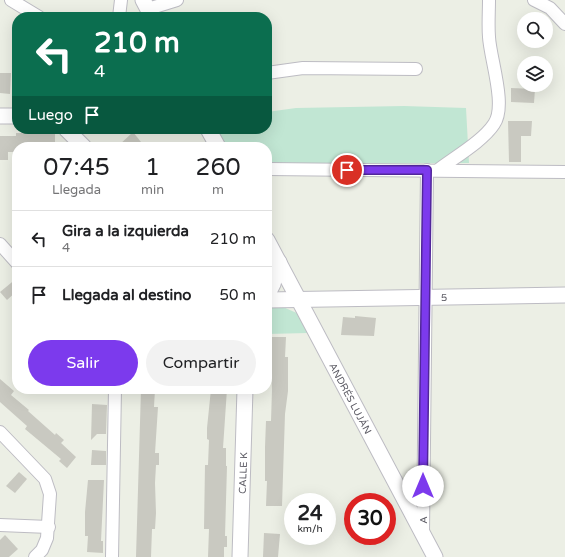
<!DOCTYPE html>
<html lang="es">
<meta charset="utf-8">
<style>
:root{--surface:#fff;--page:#f2f2f2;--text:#202124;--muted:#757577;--line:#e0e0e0;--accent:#7c3aed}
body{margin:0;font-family:"Varela Round",sans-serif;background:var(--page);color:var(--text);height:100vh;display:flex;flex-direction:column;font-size:15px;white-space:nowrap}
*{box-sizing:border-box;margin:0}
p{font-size:13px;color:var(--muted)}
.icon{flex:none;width:22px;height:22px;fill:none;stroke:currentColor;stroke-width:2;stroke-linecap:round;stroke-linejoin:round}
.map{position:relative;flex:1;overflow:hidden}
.panel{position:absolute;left:12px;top:142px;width:260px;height:252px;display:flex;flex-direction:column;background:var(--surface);border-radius:16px;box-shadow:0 4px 16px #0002}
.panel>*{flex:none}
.banner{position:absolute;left:12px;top:12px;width:260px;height:122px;border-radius:16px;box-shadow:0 4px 16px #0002;background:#0b6e4f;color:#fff;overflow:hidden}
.buttons{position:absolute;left:517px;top:12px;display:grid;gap:8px}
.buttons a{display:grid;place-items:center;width:36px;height:36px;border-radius:50%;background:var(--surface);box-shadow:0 4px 16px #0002;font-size:20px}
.speed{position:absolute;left:284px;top:493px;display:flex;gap:8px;font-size:20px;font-weight:700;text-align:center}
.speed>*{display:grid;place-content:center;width:52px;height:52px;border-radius:50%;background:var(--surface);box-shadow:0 4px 16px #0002;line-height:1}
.speed small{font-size:10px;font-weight:400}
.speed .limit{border:6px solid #d22;background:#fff;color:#111}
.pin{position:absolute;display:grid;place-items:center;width:34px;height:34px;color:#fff;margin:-17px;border:2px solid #fff;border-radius:50%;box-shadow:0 1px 4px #0007}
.me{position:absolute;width:44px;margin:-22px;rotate:0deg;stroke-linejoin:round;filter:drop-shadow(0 0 3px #0008)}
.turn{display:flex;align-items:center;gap:14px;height:84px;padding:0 16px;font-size:18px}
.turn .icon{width:52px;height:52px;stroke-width:2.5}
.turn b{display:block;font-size:28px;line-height:34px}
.then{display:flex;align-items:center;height:38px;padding:0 16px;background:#0003;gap:8px;font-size:15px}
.eta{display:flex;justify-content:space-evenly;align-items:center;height:68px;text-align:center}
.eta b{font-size:24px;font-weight:600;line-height:28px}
.cta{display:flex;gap:8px;margin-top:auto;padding:8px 16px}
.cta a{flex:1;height:46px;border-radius:24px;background:var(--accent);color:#fff;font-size:16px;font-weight:600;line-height:46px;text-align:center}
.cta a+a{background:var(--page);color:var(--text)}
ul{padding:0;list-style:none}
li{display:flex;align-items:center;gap:12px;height:56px;padding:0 16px;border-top:1px solid var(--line)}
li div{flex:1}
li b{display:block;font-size:15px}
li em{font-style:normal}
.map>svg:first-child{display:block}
.green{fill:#c1e6d3}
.building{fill:#c9c9c1}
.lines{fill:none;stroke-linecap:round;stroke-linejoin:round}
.minor-casing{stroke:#bdbcc3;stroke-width:14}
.tertiary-casing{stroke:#bdbcc3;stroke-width:17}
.minor{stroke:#fff;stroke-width:12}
.tertiary{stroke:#fff;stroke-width:15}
.route-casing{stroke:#51269a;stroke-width:10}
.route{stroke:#7c3aed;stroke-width:7}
.labels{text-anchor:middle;stroke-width:3;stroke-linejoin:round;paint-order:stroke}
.street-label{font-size:10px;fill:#5d5c65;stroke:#fff}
</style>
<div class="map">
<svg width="565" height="557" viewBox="0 0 565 557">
<rect width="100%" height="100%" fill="#ecefe5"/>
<g class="green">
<path d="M 404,106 L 466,108 L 469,163 L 267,164 L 267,147 L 223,147 L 215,129 L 267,129 L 267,112 L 296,108 Z"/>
<path d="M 283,307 L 299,314 L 308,333 L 267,334 L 267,308 Z"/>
</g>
<g class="building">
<path d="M 0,73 L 11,73 L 10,94 L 0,93 Z"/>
<path d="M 511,88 L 535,89 L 534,103 L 511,102 Z"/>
<path d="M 508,121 L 532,121 L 531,136 L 521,136 L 521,162 L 509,162 Z"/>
<path d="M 133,132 L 141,142 L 135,147 L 117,147 Z"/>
<path d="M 16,133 L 55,133 L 55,147 L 17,147 L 17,152 L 8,152 L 8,160 L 0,160 L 0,136 L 16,136 Z"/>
<path d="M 17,278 L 17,291 L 7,300 L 0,292 Z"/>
<path d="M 355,316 L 376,318 L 374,336 L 341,335 L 343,317 L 355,318 Z"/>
<path d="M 270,337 L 286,337 L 285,357 L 288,357 L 288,391 L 285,414 L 282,506 L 266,506 L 267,481 L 265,481 L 265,447 L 266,421 L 271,421 L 272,390 Z"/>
<path d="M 0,379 L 14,391 L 11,395 L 29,410 L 28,411 L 55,435 L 56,433 L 64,440 L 61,443 L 76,457 L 67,468 L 59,461 L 61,459 L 25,429 L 27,426 L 0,402 Z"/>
<path d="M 141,389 L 155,389 L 154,407 L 158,407 L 155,453 L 159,453 L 159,465 L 156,465 L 155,483 L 156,513 L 155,529 L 152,529 L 151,557 L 136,557 Z"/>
<path d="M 211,389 L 227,389 L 223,448 L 226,448 L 226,466 L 227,466 L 225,536 L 227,536 L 227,547 L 224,547 L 224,557 L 208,557 L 209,529 L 204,529 L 205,465 L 208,465 L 209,440 L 207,439 L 207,428 Z"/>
<path d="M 92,404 L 107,405 L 106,434 L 97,434 L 91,440 Z"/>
<path d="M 92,450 L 106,451 L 106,465 L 91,465 Z"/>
<path d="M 19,472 L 27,479 L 15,493 L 6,486 Z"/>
<path d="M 88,480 L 104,480 L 101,541 L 103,541 L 103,553 L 87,552 L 88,536 L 85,536 L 85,512 Z"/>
<path d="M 264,533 L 280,534 L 278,557 L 263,557 Z"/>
<path d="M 5,535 L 18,549 L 9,557 L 0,557 L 0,540 Z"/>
</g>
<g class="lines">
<g class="minor-casing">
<g id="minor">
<path d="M 11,0 L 39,17"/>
<path d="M 534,0 L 550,8 L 565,24"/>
<path d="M 148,9 L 177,0"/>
<path d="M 119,17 L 121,0"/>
<path d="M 267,73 L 303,68 L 416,69"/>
<path d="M 267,169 L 565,172"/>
<path d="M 438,170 C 455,157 483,141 494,124 C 507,106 490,58 489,37 C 488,25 489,12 489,0"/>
<path d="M 0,244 L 17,263"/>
<path d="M 0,432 L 45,479 L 50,494 L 47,538 L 42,550 L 35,557"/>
<path d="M 0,525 L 49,527"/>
<path id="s1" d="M 423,533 L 427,170"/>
<path d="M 112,557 L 115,389"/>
</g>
</g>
<g class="tertiary-casing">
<g id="tertiary">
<path d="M 143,0 L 152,17"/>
<path d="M 0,116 L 17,116"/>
<path d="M 66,129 L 84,147"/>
<path d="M 208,129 L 218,147"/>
<path id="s2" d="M 267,240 L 435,557"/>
<path d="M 267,296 L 273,284 L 279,262"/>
<path id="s3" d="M 267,300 L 565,295"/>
<path id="s4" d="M 240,557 L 245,389"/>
</g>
</g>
<use href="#minor" class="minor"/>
<use href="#tertiary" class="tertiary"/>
</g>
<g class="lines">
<g class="route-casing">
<path id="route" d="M 347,170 L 427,170 L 423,486"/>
</g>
<use href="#route" class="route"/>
</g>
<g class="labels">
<g class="street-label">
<text dy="4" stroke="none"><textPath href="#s3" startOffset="177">5</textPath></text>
<text dy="4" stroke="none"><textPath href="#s2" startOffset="179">ANDRÉS LUJÁN</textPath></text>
<text dy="4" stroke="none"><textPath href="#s4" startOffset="84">CALLE K</textPath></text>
<text dy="4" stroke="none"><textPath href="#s1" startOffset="13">A</textPath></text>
</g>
</g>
</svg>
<div class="buttons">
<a><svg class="icon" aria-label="search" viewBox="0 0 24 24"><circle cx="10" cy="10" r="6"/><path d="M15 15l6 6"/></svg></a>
<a><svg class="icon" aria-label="layers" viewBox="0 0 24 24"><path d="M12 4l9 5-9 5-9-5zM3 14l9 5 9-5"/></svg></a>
</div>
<div class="speed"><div>24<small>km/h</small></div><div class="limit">30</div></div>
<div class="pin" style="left:347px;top:170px;background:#d93025"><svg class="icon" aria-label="arrive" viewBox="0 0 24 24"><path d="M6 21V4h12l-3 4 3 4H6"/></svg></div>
<svg class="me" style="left:423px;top:486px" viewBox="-20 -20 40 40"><circle r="19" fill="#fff"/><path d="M0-13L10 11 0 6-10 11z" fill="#7c3aed"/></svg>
<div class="banner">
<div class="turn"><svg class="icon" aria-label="left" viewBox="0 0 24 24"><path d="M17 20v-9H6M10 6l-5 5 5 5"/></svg><div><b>210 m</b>4</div></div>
<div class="then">Luego<svg class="icon" aria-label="arrive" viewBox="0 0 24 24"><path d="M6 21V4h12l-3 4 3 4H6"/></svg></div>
</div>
<section class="panel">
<div class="eta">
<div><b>07:45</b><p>Llegada</p></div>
<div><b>1</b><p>min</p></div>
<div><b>260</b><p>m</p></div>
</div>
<ul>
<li><svg class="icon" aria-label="left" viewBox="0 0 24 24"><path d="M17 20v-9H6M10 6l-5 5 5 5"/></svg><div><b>Gira a la izquierda</b><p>4</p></div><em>210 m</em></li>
<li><svg class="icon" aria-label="arrive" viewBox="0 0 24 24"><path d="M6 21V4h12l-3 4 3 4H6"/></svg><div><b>Llegada al destino</b></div><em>50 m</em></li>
</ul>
<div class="cta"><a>Salir</a><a>Compartir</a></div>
</section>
</div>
